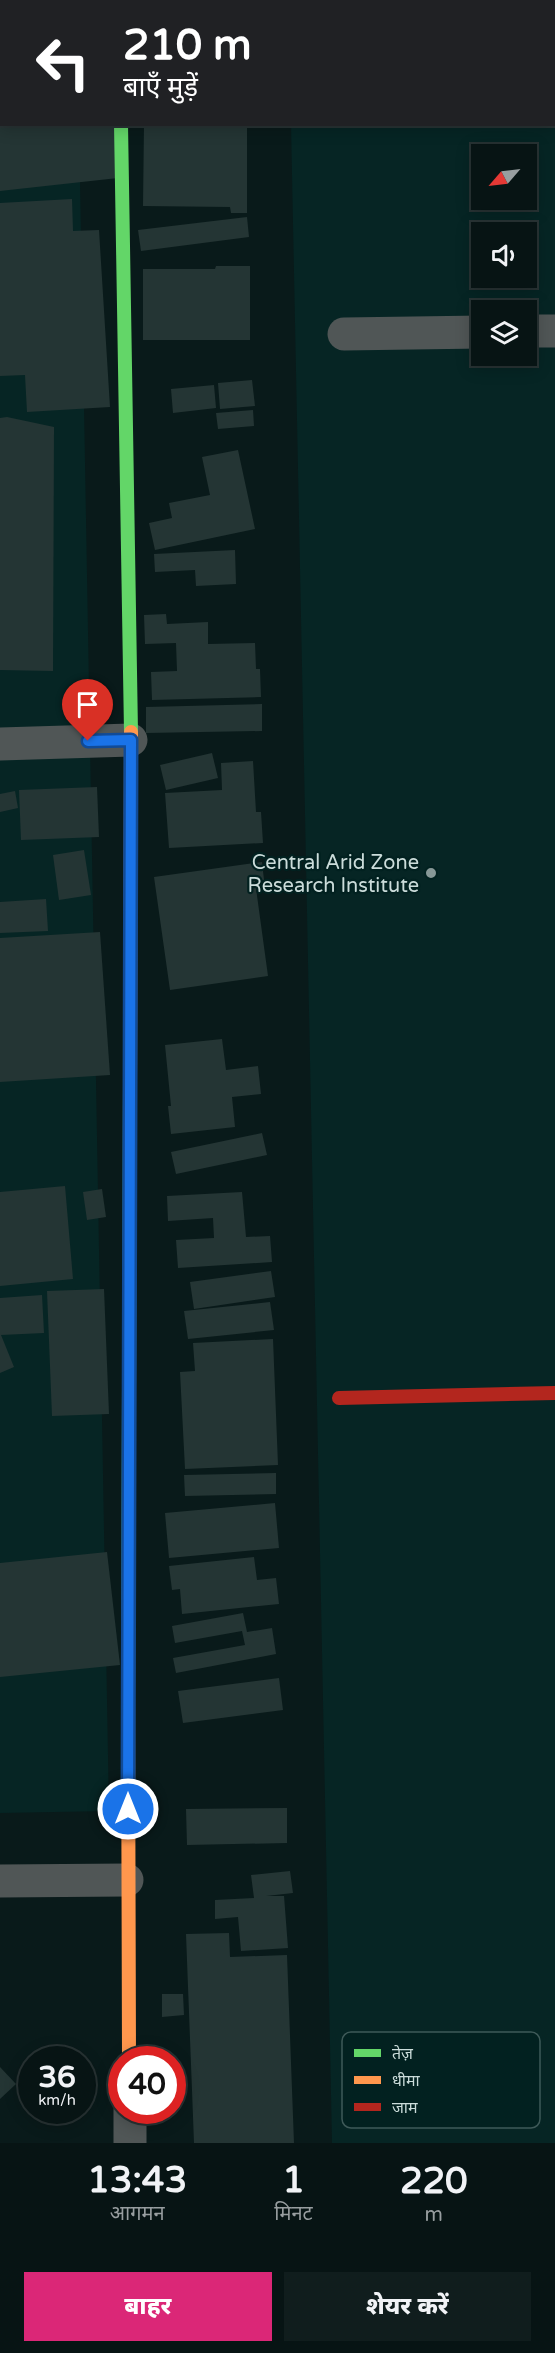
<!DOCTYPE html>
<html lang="hi">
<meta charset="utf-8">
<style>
:root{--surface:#071414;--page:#101d1d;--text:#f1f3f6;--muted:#989ea0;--line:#283334;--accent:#db2777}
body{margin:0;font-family:"Varela Round","Noto Sans Devanagari",sans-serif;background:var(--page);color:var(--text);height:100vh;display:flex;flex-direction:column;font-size:22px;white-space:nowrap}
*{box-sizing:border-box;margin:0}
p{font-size:20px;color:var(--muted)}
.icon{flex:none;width:33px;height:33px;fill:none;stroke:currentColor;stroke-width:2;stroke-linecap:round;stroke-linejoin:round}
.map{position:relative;height:2143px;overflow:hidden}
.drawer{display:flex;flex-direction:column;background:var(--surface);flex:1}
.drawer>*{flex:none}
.top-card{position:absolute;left:0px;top:0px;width:555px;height:126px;box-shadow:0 3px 15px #0003,0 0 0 2px var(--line);background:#202124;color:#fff;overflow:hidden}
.needle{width:39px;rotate:242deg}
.controls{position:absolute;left:471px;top:144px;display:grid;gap:12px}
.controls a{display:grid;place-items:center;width:66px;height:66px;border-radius:0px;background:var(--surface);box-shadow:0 3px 15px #0003,0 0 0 2px var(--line);font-size:30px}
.speed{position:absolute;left:18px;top:2046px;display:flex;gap:12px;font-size:30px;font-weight:700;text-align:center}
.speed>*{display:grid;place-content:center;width:78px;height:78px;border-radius:50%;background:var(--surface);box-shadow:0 3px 15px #0003,0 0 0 2px var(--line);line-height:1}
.speed small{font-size:15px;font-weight:400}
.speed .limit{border:9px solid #d22;background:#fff;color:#111}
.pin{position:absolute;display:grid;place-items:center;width:51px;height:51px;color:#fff;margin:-62px -26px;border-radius:50% 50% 50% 0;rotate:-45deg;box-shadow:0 0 6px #0007}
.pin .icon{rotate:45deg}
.me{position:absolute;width:66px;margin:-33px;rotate:0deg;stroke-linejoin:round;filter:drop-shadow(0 0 4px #0008)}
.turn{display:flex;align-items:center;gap:21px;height:126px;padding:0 24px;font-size:27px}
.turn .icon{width:78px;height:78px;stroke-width:2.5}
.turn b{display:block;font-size:42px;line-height:51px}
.eta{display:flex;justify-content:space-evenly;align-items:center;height:102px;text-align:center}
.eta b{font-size:36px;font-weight:800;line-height:42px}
.primary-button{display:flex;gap:12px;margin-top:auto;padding:12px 24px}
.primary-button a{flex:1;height:69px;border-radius:0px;background:var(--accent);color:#fff;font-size:24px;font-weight:800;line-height:69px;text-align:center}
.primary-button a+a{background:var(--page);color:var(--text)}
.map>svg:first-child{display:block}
.built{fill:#062524;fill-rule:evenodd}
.building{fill:#243534}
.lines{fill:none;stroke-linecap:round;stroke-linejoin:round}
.street{stroke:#505656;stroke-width:33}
.fast{stroke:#63d668;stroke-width:14}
.slow{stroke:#ff974d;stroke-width:14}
.jam{stroke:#b3261e;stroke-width:14}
.route-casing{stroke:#114b97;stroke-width:15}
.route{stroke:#1a73e8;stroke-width:10}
.poi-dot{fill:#879897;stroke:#022120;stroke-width:2}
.labels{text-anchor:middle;stroke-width:4.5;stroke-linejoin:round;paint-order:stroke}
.poi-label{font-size:20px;fill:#cbdcda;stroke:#022120;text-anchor:end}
.key{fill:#022120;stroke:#3e5958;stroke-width:1.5}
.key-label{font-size:16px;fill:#cbdcda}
</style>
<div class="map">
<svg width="555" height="2143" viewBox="0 0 555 2143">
<rect width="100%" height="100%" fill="#091a1a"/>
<g class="built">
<path d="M 0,0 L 77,0 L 2,2 L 2,124 L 79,125 L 109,1811 L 0,1813 Z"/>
<path d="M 289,0 L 555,0 L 555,2143 L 332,2143 L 291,125 L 554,124 L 554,2 ZM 482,154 L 526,154 L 526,200 L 482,200 ZM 482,232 L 526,232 L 526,278 L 482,278 ZM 482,310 L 526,310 L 526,356 L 482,356 Z"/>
</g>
<g class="building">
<path d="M 0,124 L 115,124 L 118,178 L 0,191 Z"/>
<path d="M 144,124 L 247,124 L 247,213 L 231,213 L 230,207 L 143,206 Z"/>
<path d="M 72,199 L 73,231 L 99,230 L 110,407 L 27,412 L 25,375 L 0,376 L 0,203 Z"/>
<path d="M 247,217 L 249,237 L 141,251 L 138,230 Z"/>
<path d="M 216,266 L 250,266 L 250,340 L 143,340 L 143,269 L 215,269 Z"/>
<path d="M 252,380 L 255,406 L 220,409 L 218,383 Z"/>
<path d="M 214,385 L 216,408 L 173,413 L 171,389 Z"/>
<path d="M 253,410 L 254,426 L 218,429 L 216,413 Z"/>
<path d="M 7,417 L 54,427 L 53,671 L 0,670 L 0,418 Z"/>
<path d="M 238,450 L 255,529 L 155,550 L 149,523 L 172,518 L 169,503 L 210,495 L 202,457 Z"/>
<path d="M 235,550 L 236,584 L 196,586 L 195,570 L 155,572 L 154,554 Z"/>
<path d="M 166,614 L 167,624 L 208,622 L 208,644 L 255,643 L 256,669 L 260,669 L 261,697 L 152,700 L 151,672 L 177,671 L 176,643 L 145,644 L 144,615 Z"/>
<path d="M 262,704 L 262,731 L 146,733 L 146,707 Z"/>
<path d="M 212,753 L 218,778 L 166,790 L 160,765 Z"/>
<path d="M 253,761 L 256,812 L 261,812 L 263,843 L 169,848 L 165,793 L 222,790 L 221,763 Z"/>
<path d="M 97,787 L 99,837 L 21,840 L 19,790 Z"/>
<path d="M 15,791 L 18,808 L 0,812 L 0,794 Z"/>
<path d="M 84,850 L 91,895 L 59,900 L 53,855 Z"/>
<path d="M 262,862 L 264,880 L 255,881 L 268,976 L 170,990 L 154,877 Z"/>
<path d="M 46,899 L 48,931 L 0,933 L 0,902 Z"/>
<path d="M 100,932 L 110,1075 L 0,1082 L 0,938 Z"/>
<path d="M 222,1039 L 226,1070 L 258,1066 L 261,1094 L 232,1097 L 235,1127 L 171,1134 L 168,1106 L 171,1106 L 165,1045 Z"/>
<path d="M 262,1133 L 267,1155 L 176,1174 L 171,1152 Z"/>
<path d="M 65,1186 L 73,1279 L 0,1286 L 0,1192 Z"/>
<path d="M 102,1189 L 106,1217 L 87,1220 L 83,1192 Z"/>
<path d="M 242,1192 L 246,1237 L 270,1236 L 272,1262 L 178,1268 L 176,1240 L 214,1238 L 213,1218 L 168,1221 L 167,1196 Z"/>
<path d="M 271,1271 L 275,1297 L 194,1309 L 190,1282 Z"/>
<path d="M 104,1289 L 109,1414 L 52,1416 L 47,1291 Z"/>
<path d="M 42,1295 L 44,1333 L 1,1335 L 14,1367 L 0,1373 L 0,1298 Z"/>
<path d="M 270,1302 L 274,1330 L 188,1339 L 184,1311 Z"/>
<path d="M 273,1339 L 278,1465 L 185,1469 L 180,1372 L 195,1371 L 193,1343 Z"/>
<path d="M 276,1473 L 276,1494 L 185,1496 L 184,1475 Z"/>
<path d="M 275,1503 L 279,1548 L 169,1558 L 165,1513 Z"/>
<path d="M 107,1552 L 120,1665 L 0,1677 L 0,1563 Z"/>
<path d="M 254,1557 L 257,1580 L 276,1578 L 279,1604 L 182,1614 L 180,1589 L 172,1590 L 169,1566 Z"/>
<path d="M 243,1613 L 247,1632 L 272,1628 L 276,1654 L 176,1673 L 173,1658 L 245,1645 L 242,1631 L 175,1643 L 172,1626 Z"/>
<path d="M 279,1678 L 283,1710 L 183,1723 L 178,1691 Z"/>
<path d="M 287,1808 L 287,1843 L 187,1845 L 186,1809 Z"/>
<path d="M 290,1871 L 293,1893 L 266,1896 L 284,1896 L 288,1948 L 241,1951 L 238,1917 L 215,1919 L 215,1900 L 254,1898 L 251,1875 Z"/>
<path d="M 229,1933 L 230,1957 L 287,1955 L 294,2143 L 194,2143 L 186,1934 Z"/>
<path d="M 162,1994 L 183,1994 L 184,2015 L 162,2017 Z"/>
<path d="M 0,2067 L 16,2084 L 0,2099 Z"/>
</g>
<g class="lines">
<g class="street">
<path d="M 119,0 L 119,2"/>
<path d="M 526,331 L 555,331"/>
<path d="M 344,334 L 482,332"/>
<path d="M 0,744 L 131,740"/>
<path d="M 0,1881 L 127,1880"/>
<path d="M 130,2110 L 130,2143"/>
</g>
<g class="fast">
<path d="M 121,124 L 131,732"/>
<path d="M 128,1693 L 130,1085"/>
</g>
<g class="slow">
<path d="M 130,1085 L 131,732"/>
<path d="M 128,1693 L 129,2060"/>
</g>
<path class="jam" d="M 339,1398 L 555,1393"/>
</g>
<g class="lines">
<g class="route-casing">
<path id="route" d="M 88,741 L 131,740 L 128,1809"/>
</g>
<use href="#route" class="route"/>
</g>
<circle class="poi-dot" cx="431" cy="873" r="6"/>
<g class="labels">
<g class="poi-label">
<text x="419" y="869">Central Arid Zone<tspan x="419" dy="23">Research Institute</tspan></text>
</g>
</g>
<rect x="342" y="2032" width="198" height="96" rx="9" class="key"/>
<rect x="354" y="2049" width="27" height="8" fill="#63d668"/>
<rect x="354" y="2076" width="27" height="8" fill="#ff974d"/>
<rect x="354" y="2103" width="27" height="8" fill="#b3261e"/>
<g class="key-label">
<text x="392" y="2059">तेज़</text>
<text x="392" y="2086">धीमा</text>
<text x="392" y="2113">जाम</text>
</g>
</svg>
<div class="controls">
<a><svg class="needle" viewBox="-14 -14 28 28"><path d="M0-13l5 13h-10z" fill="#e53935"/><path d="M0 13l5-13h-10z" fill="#989ea0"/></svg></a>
<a><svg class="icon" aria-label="sound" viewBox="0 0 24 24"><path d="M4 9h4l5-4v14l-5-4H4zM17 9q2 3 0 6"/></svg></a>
<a><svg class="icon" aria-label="layers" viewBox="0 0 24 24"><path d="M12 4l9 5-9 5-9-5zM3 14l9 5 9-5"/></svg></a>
</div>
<div class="speed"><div>36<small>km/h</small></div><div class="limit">40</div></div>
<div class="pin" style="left:88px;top:741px;background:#d93025"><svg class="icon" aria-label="arrive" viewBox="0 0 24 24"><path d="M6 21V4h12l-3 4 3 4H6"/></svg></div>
<svg class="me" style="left:128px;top:1809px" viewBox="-20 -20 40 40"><circle r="17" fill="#1a73e8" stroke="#fff" stroke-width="3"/><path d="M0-11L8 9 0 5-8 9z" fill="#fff"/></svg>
<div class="top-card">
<div class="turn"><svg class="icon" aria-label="left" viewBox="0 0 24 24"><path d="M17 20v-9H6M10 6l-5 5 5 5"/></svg><div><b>210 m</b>बाएँ मुड़ें</div></div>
</div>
</div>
<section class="drawer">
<div class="eta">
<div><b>13:43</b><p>आगमन</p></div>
<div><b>1</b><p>मिनट</p></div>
<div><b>220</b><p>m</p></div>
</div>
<div class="primary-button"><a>बाहर</a><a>शेयर करें</a></div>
</section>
